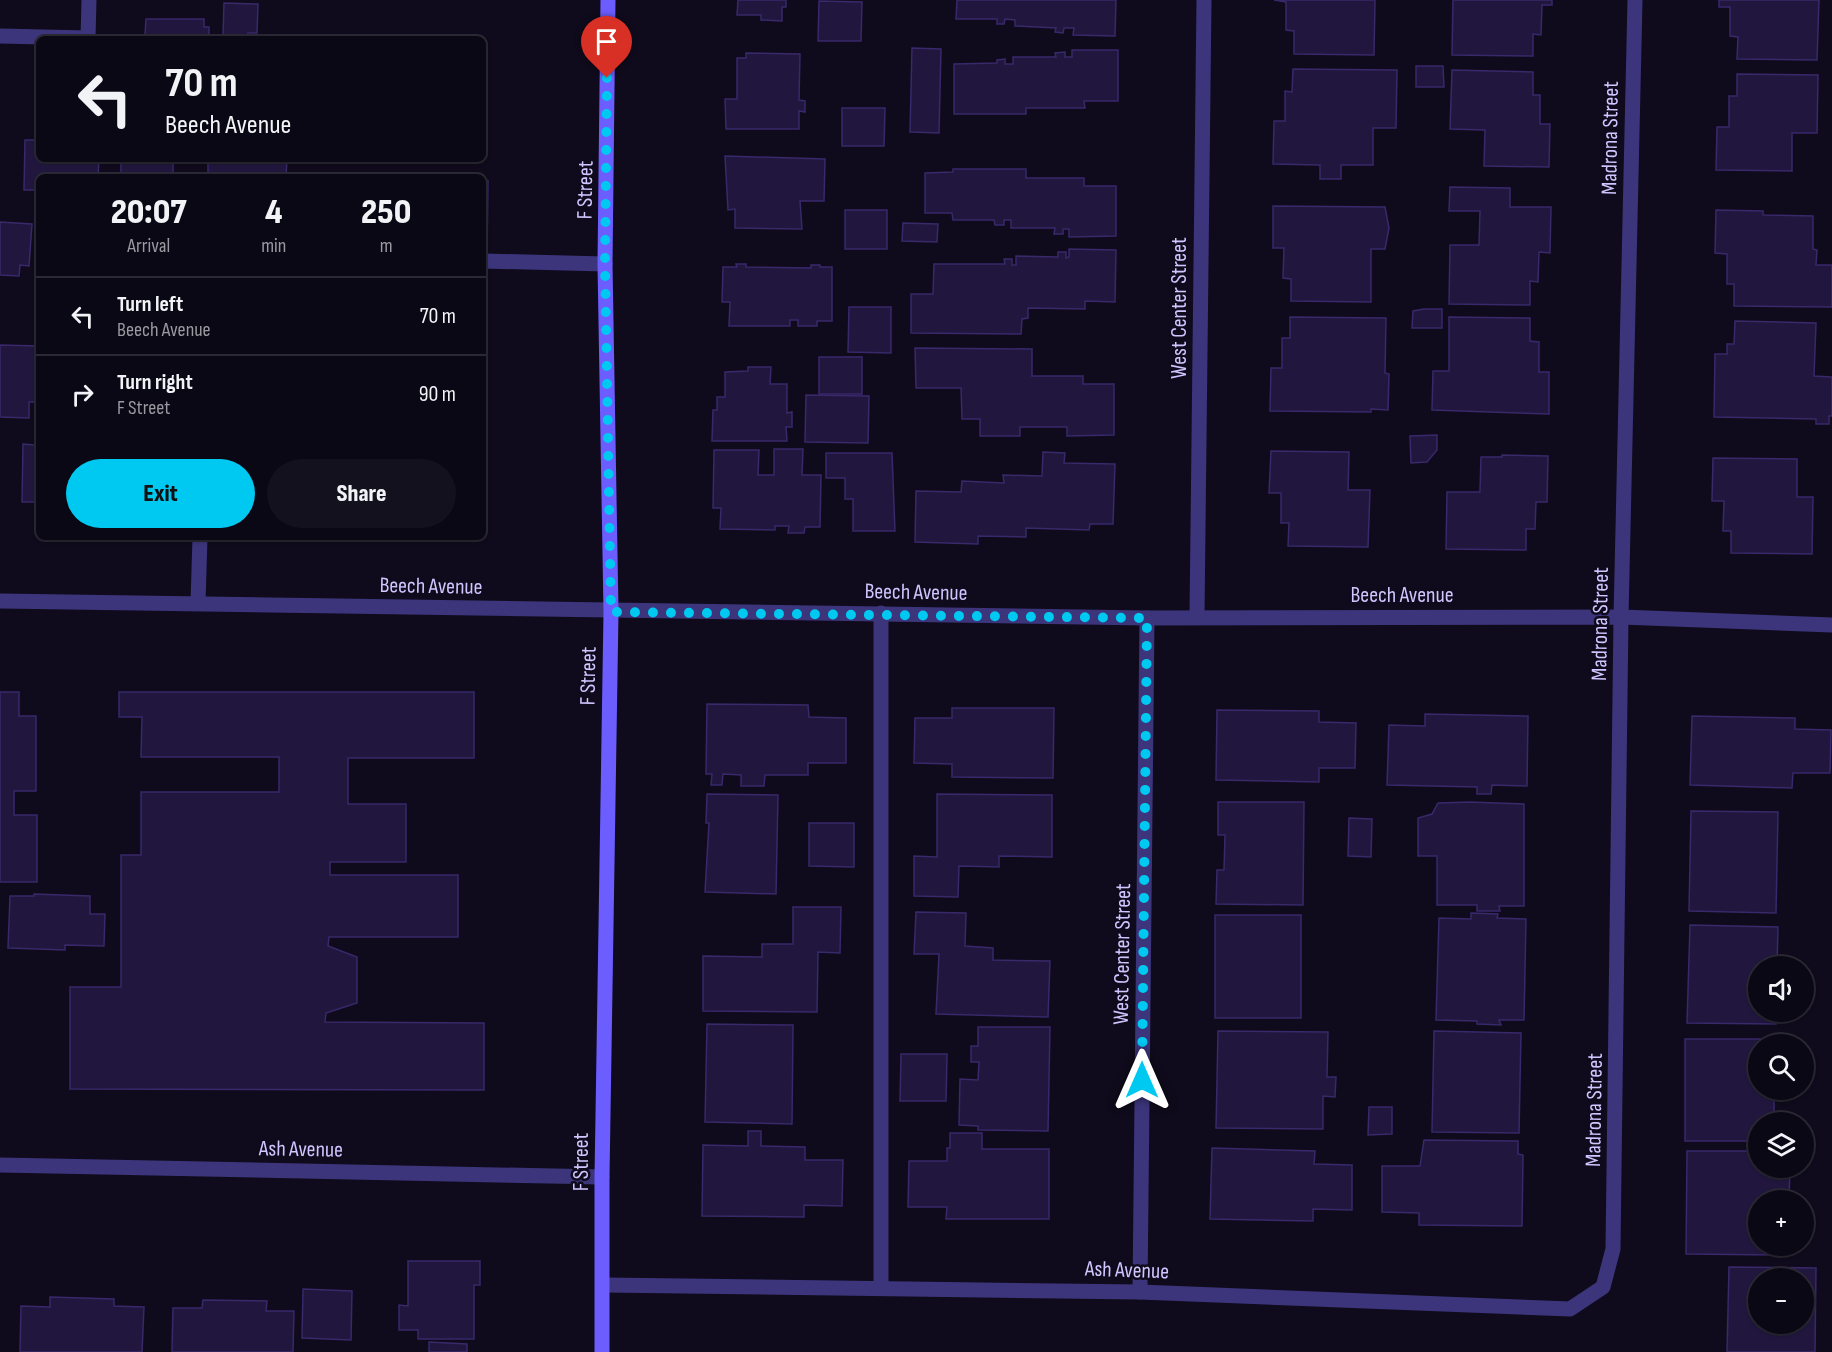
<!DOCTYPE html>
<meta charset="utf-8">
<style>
:root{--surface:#0b0815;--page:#14111e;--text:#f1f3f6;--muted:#9a9aa0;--line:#2b2934;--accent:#00c9f1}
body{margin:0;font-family:"Sofia Sans Condensed",sans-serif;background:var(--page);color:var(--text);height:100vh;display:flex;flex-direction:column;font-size:22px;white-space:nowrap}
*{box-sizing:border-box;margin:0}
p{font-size:20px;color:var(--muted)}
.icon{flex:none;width:33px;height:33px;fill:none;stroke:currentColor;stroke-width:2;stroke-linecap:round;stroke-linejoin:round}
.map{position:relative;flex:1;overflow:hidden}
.drawer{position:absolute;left:36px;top:174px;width:450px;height:366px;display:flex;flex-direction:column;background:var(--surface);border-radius:9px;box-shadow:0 2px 4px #0004,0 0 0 2px var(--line)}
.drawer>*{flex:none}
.hud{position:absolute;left:36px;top:36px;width:450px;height:126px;border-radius:9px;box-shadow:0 2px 4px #0004,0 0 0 2px var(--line);background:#0b0815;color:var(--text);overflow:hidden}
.fabs{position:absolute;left:1748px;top:956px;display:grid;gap:12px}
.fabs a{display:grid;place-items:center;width:66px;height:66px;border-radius:50%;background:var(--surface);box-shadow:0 2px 4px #0004,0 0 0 2px var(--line);font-size:30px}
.pin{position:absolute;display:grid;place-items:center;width:51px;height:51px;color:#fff;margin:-62px -26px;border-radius:50% 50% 50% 0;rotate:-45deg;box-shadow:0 0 6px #0007}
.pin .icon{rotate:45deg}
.me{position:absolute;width:66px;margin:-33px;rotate:0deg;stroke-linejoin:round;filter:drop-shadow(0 0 4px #0008)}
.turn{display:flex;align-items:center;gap:21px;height:126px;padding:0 30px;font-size:27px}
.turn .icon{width:78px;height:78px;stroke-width:2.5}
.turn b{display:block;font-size:42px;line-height:51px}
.eta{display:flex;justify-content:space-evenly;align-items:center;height:102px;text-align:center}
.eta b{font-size:36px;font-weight:800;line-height:42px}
.action{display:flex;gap:12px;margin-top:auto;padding:12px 30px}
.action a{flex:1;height:69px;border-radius:36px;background:var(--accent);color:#111;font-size:24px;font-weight:800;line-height:69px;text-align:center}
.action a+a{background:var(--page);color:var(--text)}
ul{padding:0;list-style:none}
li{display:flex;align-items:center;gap:18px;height:78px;padding:0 30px;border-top:2px solid var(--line)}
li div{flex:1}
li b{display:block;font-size:22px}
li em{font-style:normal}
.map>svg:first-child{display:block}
.building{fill:#21173e;stroke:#39286a;stroke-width:1.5;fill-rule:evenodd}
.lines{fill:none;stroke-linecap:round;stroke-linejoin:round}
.lane{stroke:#3c357c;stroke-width:15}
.street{stroke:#3c357c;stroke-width:15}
.secondary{stroke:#6c5dff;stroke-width:15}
.route{stroke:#00c9f1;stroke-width:10;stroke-dasharray:0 18}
.labels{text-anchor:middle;stroke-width:5;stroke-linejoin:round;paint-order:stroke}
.street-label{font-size:22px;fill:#d0c6ff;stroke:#0f0b1c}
</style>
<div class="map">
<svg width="1832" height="1352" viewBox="0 0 1832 1352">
<rect width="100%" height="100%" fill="#0f0b1c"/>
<g class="building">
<path d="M 738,0 L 786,0 L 786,7 L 782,7 L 782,21 L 761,20 L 761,15 L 737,15 Z"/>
<path d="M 957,0 L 1116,0 L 1115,36 L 1073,35 L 1074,28 L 1064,28 L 1063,33 L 1055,32 L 1056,28 L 1015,26 L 1015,20 L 1005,19 L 1004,24 L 997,24 L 997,19 L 956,19 Z"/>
<path d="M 1274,0 L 1375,0 L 1374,55 L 1294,54 L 1294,31 L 1286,30 L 1286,2 Z"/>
<path d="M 1453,0 L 1552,0 L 1552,5 L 1542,5 L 1541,35 L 1533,34 L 1533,56 L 1452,55 Z"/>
<path d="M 1719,0 L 1819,0 L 1817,60 L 1737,59 L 1738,37 L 1730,36 L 1730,7 L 1719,7 Z"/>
<path d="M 819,1 L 862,2 L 861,41 L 818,41 Z"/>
<path d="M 224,3 L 258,4 L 257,33 L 248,33 L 247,37 L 223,36 Z"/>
<path d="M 146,19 L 204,19 L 204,27 L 209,27 L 209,36 L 203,36 L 203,39 L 141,39 L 142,35 L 145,35 Z"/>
<path d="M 912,48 L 941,49 L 939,133 L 910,132 Z"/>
<path d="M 1072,50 L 1118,50 L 1118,101 L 1084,101 L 1085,108 L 1026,108 L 1026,114 L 954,114 L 954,64 L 997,63 L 997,60 L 1005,59 L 1005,64 L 1013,64 L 1013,57 L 1056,57 L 1055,53 L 1065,52 L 1065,57 L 1072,57 Z"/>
<path d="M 746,53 L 800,54 L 799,100 L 805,101 L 805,112 L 799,111 L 799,129 L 726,129 L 725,99 L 737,99 L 737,58 L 746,58 Z"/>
<path d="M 1416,66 L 1443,66 L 1444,87 L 1416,87 Z"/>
<path d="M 1293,69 L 1397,70 L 1396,128 L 1373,128 L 1373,165 L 1341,165 L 1341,179 L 1320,179 L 1320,165 L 1273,164 L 1274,121 L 1285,121 L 1285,91 L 1292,92 Z"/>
<path d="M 1452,70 L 1533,72 L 1533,95 L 1540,95 L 1540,124 L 1550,124 L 1549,167 L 1484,166 L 1485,130 L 1450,129 Z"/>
<path d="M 1737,74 L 1818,75 L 1817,133 L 1792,133 L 1792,171 L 1716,170 L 1717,127 L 1729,127 L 1729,96 L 1737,96 Z"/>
<path d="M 483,86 L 487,86 L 486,157 L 483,157 Z"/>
<path d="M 842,108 L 885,108 L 884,146 L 842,146 Z"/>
<path d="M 25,140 L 39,140 L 39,159 L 99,159 L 98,177 L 39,177 L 39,190 L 24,190 Z"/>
<path d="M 725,156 L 825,159 L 824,201 L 800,201 L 802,229 L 735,228 L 735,209 L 728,210 Z"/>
<rect x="121" y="159" width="52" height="18"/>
<path d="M 208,159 L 287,159 L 286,177 L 208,177 Z"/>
<path d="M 953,169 L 1026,169 L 1026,178 L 1084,178 L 1084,186 L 1116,186 L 1116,236 L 1069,237 L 1069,229 L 1063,229 L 1063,234 L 1054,234 L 1055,228 L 1011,228 L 1011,220 L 1004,220 L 1004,225 L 995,225 L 994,220 L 953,220 L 952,213 L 925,213 L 925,173 L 953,172 Z"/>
<path d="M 483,181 L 488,181 L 487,254 L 483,254 Z"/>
<path d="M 1450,187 L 1510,188 L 1510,207 L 1551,207 L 1550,253 L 1539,252 L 1538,282 L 1530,281 L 1530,305 L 1449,304 L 1450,245 L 1479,245 L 1480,211 L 1449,211 Z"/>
<path d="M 1273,206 L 1385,207 L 1389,228 L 1385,249 L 1371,249 L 1371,302 L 1291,301 L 1291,279 L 1283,278 L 1284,248 L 1273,248 Z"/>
<rect x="845" y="210" width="42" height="39"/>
<path d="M 1716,210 L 1763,211 L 1763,215 L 1813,216 L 1813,249 L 1817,250 L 1816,265 L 1832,265 L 1832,307 L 1734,306 L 1734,284 L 1727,284 L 1727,254 L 1715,253 Z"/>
<path d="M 0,222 L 32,224 L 29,266 L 20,265 L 19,276 L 0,275 Z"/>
<path d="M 903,223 L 938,224 L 937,242 L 902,241 Z"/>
<path d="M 37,243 L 39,243 L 39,263 L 36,263 Z"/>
<path d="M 1069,249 L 1116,250 L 1115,302 L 1085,301 L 1085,309 L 1028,308 L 1028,318 L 1022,319 L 1021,334 L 911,333 L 911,294 L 933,294 L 934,264 L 1005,264 L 1004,259 L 1012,259 L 1012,265 L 1016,265 L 1016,256 L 1058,257 L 1058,252 L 1066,252 L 1066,258 L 1069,257 Z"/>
<path d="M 736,264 L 746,264 L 746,267 L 811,268 L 811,265 L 820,265 L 820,267 L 832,267 L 832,321 L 817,321 L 817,326 L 798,326 L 798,320 L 790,320 L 790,326 L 729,326 L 730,302 L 722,302 L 723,267 L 737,267 Z"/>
<path d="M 483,276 L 485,277 L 484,345 L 483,345 Z"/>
<path d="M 849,307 L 891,307 L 891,353 L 848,352 Z"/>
<path d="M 1424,309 L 1442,309 L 1442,328 L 1412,328 L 1413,311 Z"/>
<path d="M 1290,317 L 1386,318 L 1385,373 L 1389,374 L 1388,410 L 1371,409 L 1371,412 L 1270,411 L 1271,368 L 1282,368 L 1282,338 L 1290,338 Z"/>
<path d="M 1449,317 L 1530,318 L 1530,341 L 1539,342 L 1539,372 L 1549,372 L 1549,414 L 1432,410 L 1433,371 L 1449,371 Z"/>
<path d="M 1735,321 L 1816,323 L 1814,376 L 1832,377 L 1832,416 L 1829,416 L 1829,424 L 1816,424 L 1816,419 L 1714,417 L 1715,354 L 1727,354 L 1727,344 L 1734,344 Z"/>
<path d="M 0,345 L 39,346 L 39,402 L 29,402 L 29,418 L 0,417 Z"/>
<path d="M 915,348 L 1032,349 L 1032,376 L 1083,376 L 1083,384 L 1114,384 L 1114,435 L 1067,436 L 1067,427 L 1020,427 L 1020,436 L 980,436 L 980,419 L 962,419 L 961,388 L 916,388 Z"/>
<rect x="819" y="357" width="43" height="37"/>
<path d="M 748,367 L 771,367 L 770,384 L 787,384 L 787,413 L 792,412 L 792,427 L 786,427 L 787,441 L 712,441 L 713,410 L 717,410 L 717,397 L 725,397 L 725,372 L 748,371 Z"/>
<path d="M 806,395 L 869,396 L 868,443 L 805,442 Z"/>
<path d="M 1437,435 L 1437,450 L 1427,462 L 1411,463 L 1410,436 Z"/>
<path d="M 36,441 L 39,441 L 39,502 L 22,502 L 23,444 L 35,445 Z"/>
<path d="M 774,449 L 803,449 L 802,475 L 821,475 L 820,527 L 805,527 L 804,533 L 788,533 L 789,526 L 775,526 L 775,530 L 720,529 L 721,508 L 713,508 L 714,450 L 759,450 L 758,475 L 774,475 Z"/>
<path d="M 1271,451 L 1349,452 L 1348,490 L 1370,490 L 1368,547 L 1288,546 L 1289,523 L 1281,523 L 1281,493 L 1269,493 Z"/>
<path d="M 1043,452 L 1065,453 L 1064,463 L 1115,464 L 1113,524 L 1090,524 L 1089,530 L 1026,528 L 1026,537 L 978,536 L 978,544 L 915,542 L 916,491 L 961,492 L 962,481 L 1004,483 L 1003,475 L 1042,476 Z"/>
<path d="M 826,453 L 892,453 L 895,531 L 853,531 L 853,499 L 845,499 L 845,478 L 826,478 Z"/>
<path d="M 1502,455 L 1548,456 L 1547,502 L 1536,502 L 1535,529 L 1526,529 L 1526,550 L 1446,549 L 1447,492 L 1480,492 L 1481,457 L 1502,457 Z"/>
<path d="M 1713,458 L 1797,459 L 1797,497 L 1813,497 L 1812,554 L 1731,553 L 1731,531 L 1723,531 L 1724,501 L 1712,501 Z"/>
<path d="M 0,692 L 19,692 L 19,716 L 36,716 L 36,791 L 14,791 L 14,815 L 37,815 L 37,882 L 0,882 Z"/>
<path d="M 119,692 L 474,692 L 474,758 L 348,758 L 348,804 L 406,804 L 406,862 L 330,862 L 330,875 L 458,875 L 458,937 L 329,937 L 328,946 L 357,957 L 357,1003 L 326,1013 L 325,1022 L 484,1023 L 484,1090 L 70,1089 L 70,987 L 121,987 L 121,855 L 141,855 L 141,792 L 279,792 L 279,757 L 141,757 L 142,717 L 119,717 Z"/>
<path d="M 707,704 L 808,705 L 809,717 L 846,718 L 846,763 L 808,763 L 808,775 L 765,775 L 764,786 L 741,786 L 741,775 L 723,774 L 722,785 L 711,785 L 712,774 L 706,774 Z"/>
<path d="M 952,708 L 1054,708 L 1053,778 L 952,777 L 952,764 L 914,763 L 915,718 L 952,718 Z"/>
<path d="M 1217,710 L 1319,711 L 1319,722 L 1356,723 L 1355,768 L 1319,768 L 1319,782 L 1216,780 Z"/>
<path d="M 1425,714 L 1528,716 L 1527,786 L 1492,785 L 1491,794 L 1477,794 L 1477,787 L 1387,785 L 1389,725 L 1425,726 Z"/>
<path d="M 1692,716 L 1795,718 L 1795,729 L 1831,730 L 1830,773 L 1793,773 L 1792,788 L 1690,785 Z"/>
<path d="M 707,794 L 778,795 L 776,894 L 705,892 L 709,823 L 706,823 Z"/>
<path d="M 937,794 L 1052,795 L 1052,857 L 999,856 L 999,867 L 959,866 L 958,897 L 914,896 L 914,856 L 937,857 Z"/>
<path d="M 1218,802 L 1304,802 L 1303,905 L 1216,904 L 1217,870 L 1224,870 L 1225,835 L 1218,835 Z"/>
<path d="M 1470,802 L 1524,804 L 1524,906 L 1499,906 L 1500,911 L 1477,911 L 1477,905 L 1437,905 L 1437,856 L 1418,856 L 1418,818 L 1432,814 L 1438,803 Z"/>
<path d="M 1691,811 L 1778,812 L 1776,913 L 1689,911 Z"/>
<path d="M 1349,818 L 1372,819 L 1371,857 L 1348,856 Z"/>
<path d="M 809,823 L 854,823 L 854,867 L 809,866 Z"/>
<path d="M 34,894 L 90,896 L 90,914 L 105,914 L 104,946 L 65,945 L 65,950 L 8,948 L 10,896 L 34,896 Z"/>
<path d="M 793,907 L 841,907 L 840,953 L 818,952 L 817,1012 L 703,1011 L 703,956 L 762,957 L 762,944 L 793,944 Z"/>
<path d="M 916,912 L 966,913 L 965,946 L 993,948 L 993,960 L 1050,961 L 1048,1017 L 936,1014 L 939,954 L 914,954 Z"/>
<path d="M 1471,913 L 1498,914 L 1497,918 L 1526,919 L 1524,1020 L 1499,1020 L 1501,1025 L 1477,1024 L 1477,1021 L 1436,1020 L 1439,918 L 1471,919 Z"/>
<rect x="1215" y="915" width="86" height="103"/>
<path d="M 1690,925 L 1778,927 L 1777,966 L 1758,966 L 1758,1011 L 1776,1011 L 1776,1024 L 1687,1023 Z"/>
<path d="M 707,1024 L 793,1025 L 792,1124 L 705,1122 Z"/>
<path d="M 978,1027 L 1050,1027 L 1048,1131 L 978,1130 L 978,1126 L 959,1125 L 960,1079 L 978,1080 L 979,1062 L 971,1062 L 971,1046 L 978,1046 Z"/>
<path d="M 1218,1031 L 1328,1032 L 1327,1077 L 1336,1077 L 1335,1097 L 1323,1096 L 1323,1129 L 1216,1128 Z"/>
<path d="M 1434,1031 L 1521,1033 L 1519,1133 L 1432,1132 Z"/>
<path d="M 1685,1039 L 1774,1039 L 1774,1044 L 1758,1044 L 1758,1089 L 1774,1089 L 1774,1122 L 1758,1122 L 1758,1141 L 1685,1141 Z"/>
<path d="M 901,1054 L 947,1054 L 946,1101 L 900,1101 Z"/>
<path d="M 1369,1107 L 1392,1107 L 1392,1134 L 1368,1135 Z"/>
<path d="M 748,1131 L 761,1131 L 761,1146 L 805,1147 L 805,1160 L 843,1160 L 842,1206 L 804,1205 L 804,1217 L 702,1216 L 703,1145 L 748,1146 Z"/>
<path d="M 950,1133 L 982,1133 L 982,1149 L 1049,1149 L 1049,1219 L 946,1219 L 947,1207 L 908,1207 L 909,1161 L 947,1161 L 947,1148 L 950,1148 Z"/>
<path d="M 1424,1140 L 1518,1141 L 1518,1154 L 1523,1155 L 1522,1226 L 1419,1225 L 1419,1213 L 1382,1212 L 1382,1166 L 1420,1166 Z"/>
<path d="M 1212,1148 L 1315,1151 L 1314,1164 L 1352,1165 L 1352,1210 L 1313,1209 L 1313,1221 L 1210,1219 Z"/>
<path d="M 1687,1151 L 1758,1151 L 1758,1167 L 1790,1167 L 1789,1200 L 1758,1200 L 1758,1245 L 1790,1245 L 1789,1251 L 1775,1251 L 1775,1255 L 1686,1254 Z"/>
<path d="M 408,1261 L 480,1261 L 480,1285 L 474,1285 L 474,1339 L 418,1339 L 418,1330 L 399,1330 L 399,1305 L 408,1306 Z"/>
<path d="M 1729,1267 L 1816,1268 L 1815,1352 L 1727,1352 ZM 1758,1278 L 1803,1278 L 1803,1323 L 1758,1323 Z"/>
<path d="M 303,1289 L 352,1291 L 351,1340 L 302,1338 Z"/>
<path d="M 50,1297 L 114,1299 L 114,1306 L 144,1307 L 142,1352 L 20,1352 L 21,1306 L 50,1307 Z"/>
<path d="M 203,1300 L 267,1301 L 266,1311 L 294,1311 L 293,1352 L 172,1352 L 173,1308 L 202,1308 Z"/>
<path d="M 429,1342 L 467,1344 L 467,1352 L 429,1352 Z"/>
</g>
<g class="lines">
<g class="lane">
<path d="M 88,38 L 89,0"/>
<path d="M 483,261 L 605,264"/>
<path d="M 198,603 L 200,537"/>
</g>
<g class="street">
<path d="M 0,36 L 88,38"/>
<path d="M 0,601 L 1147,618 L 1621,617 L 1832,625"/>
<path d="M 1197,616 L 1204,0"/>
<path d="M 0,1165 L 602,1177"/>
<path d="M 604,1285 L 1140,1292 L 1570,1309 L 1603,1287 L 1613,1249 L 1621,617 L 1635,0"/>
<path d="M 881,1287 L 881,613"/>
<path d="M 1140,1292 L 1147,618"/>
</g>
<path class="secondary" d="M 602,1352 L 602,1177 L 611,612 L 605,264 L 608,0"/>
</g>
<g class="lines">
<path class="route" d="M 607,78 L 605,264 L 611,612 L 1147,618 L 1142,1080"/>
</g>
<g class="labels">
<g class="street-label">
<text transform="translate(1609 138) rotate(-89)" y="8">Madrona Street</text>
<text transform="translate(584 190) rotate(-89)" y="8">F Street</text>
<text transform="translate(1178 308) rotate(-90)" y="8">West Center Street</text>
<text transform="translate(431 585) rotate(1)" y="8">Beech Avenue</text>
<text transform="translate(916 591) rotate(1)" y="8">Beech Avenue</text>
<text x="1402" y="602">Beech Avenue</text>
<text transform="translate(1599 624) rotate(-89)" y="8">Madrona Street</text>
<text transform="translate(587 676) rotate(-89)" y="8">F Street</text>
<text transform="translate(1121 954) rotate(-89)" y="8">West Center Street</text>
<text transform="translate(1593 1110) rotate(-89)" y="8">Madrona Street</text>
<text transform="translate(301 1148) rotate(1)" y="8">Ash Avenue</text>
<text transform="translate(580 1162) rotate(-90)" y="8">F Street</text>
<text transform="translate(1127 1269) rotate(2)" y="8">Ash Avenue</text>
</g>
</g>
</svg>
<div class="fabs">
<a><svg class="icon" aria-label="sound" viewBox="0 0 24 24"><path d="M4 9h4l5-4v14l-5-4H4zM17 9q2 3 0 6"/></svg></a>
<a><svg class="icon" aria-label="search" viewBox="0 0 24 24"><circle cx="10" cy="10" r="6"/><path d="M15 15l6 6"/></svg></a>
<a><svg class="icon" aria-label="layers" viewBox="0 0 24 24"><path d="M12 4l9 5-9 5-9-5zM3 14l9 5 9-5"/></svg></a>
<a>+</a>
<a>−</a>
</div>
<div class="pin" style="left:607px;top:78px;background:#d93025"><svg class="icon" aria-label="arrive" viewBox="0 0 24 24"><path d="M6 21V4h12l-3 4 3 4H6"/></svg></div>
<svg class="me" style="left:1142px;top:1080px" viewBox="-20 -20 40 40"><path d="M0-17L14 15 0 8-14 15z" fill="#00c9f1" stroke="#fff" stroke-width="4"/></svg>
<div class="hud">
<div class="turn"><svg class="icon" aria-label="left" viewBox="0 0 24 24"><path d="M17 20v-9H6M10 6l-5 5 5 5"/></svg><div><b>70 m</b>Beech Avenue</div></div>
</div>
<section class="drawer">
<div class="eta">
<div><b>20:07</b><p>Arrival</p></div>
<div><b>4</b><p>min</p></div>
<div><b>250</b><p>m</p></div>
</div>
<ul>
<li><svg class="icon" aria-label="left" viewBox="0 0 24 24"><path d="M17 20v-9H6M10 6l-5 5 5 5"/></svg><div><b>Turn left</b><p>Beech Avenue</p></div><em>70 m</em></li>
<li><svg class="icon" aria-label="right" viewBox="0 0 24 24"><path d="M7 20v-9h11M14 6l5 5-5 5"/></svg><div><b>Turn right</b><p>F Street</p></div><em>90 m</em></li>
</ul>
<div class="action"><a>Exit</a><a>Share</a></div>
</section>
</div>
